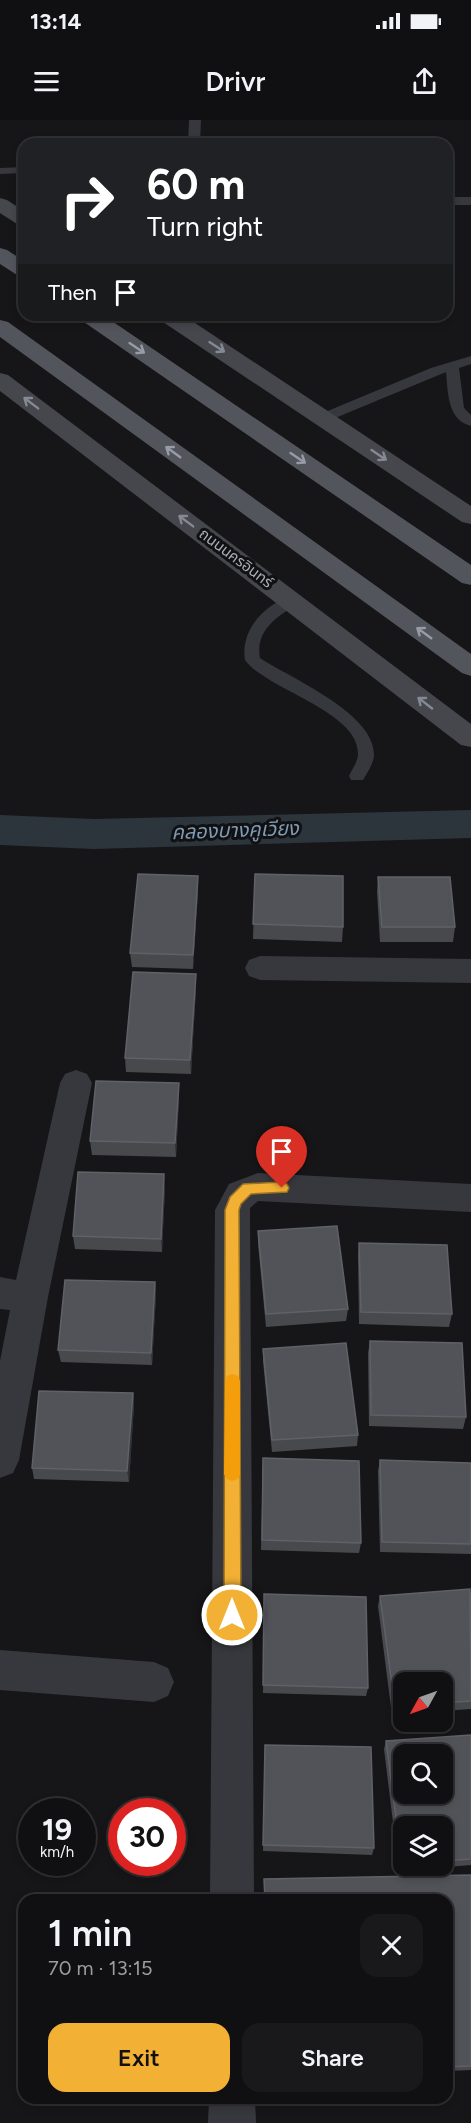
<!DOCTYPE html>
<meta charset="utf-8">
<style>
:root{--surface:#101012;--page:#19191b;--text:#f1f3f6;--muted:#9c9d9f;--line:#303032;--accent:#f2b134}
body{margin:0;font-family:Figtree,"Noto Sans Thai",sans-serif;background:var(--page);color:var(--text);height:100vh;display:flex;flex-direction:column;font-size:22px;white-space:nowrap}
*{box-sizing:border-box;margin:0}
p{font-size:20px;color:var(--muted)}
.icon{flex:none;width:33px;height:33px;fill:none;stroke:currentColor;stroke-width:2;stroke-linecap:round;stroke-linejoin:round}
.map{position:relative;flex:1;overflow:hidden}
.side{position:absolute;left:18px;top:1774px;width:435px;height:210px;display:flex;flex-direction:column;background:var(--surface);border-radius:18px;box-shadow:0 3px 9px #0003,0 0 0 2px var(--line)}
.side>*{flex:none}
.top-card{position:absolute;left:18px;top:18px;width:435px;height:183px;border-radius:18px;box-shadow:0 3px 9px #0003,0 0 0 2px var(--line);background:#202124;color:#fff;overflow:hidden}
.needle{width:39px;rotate:230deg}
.fabs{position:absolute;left:393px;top:1552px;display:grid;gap:12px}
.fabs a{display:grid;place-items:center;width:60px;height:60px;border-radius:12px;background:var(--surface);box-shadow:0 3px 9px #0003,0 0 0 2px var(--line);font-size:30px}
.speed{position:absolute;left:18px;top:1678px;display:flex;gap:12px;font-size:30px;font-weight:700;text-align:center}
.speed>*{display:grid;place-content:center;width:78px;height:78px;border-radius:50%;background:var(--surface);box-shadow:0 3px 9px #0003,0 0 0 2px var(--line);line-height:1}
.speed small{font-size:15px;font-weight:400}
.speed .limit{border:9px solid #d22;background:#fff;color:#111}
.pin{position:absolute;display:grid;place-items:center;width:51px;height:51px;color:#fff;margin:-62px -26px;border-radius:50% 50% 50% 0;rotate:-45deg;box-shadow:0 0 6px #0007}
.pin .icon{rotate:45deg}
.me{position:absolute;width:66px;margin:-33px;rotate:0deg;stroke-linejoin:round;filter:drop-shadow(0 0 4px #0008)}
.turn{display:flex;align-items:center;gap:21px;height:126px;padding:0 30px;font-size:27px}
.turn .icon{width:78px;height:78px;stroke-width:2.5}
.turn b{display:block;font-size:42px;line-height:51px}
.then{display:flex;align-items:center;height:57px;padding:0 30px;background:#0003;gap:12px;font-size:22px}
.round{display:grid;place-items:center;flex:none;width:63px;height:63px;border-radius:18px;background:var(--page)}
.overview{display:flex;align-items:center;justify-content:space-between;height:102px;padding:0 30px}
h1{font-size:36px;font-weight:600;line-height:45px}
.action{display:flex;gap:12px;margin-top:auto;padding:12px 30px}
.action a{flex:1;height:69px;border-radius:18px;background:var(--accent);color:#111;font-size:24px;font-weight:600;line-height:69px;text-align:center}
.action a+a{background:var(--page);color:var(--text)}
.status{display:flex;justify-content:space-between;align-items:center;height:42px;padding:0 30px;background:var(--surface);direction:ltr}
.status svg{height:16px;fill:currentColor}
header{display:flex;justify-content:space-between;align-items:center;height:78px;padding:0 30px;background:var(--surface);font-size:27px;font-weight:600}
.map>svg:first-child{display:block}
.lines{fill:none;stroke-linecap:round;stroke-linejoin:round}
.canal{fill:#2c353c;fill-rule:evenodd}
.service{fill:#37383d;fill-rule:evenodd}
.minor{fill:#37383d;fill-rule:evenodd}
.secondary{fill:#45474d;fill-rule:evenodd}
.primary{fill:#53555c;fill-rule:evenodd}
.wall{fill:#47494d;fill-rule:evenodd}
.shaded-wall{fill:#2f3033}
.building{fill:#525359;stroke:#5f6168;stroke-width:1.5;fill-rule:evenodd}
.oneway{stroke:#858993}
.oneway2{stroke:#979ba6}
.route{fill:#f2b134;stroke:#9d7322;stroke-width:1.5}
.slow{fill:#f59e0b}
.labels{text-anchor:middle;stroke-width:6;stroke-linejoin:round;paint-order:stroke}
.far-street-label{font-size:15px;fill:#a8adb8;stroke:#111113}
.water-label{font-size:20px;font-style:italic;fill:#7f9bb3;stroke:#111113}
</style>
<div class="status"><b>13:14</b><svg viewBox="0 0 49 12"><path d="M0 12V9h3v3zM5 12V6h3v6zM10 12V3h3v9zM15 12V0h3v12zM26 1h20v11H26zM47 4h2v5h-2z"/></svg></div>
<header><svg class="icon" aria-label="menu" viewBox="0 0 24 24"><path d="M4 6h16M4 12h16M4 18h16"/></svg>Drivr<svg class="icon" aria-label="share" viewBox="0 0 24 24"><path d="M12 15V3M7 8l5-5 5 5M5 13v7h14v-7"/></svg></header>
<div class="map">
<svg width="471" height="2003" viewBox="0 0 471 2003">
<rect width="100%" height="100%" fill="#161618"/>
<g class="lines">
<path class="canal" d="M 471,690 L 471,718 L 94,729 L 0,725 L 0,695 L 94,699 Z"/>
<g class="service">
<path d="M 189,0 L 201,0 L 200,24 L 188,24 Z"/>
<path d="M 24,47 L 24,53 L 0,54 L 0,48 Z"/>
<rect x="447" y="77" width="24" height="8"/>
<path d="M 471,236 L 471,244 L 459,248 L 464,288 L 471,295 L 471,306 C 447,300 448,272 446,252 L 328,301 L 318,301 L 316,298 L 318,295 L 431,248 Z"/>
<path d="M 292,476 L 297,478 L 300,481 L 297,484 C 277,497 255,510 260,538 C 290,558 375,593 374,635 C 374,643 367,653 363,660 L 351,660 L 349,656 C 352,649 358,642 358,634 C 359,591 265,569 245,540 C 240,511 264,484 292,476 Z"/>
</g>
<g class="minor">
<path d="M 260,836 L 471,839 L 471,863 L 260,860 L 249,856 L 245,848 L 249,840 Z"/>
<path d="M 76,950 L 87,954 L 92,963 L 48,1177 L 19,1340 L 13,1353 L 0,1358 L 0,1241 L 10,1190 L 0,1189 L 0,1157 L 16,1160 L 60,963 L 65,954 Z"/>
<path d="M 258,1053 L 471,1064 L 471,1092 L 258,1081 L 250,1088 L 254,1780 L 210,1780 L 215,1090 L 229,1064 Z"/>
<path d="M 0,1530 L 154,1542 L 168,1548 L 174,1562 L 168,1576 L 154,1582 L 0,1570 Z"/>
<path d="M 209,1978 L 255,1978 L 256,2003 L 208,2003 Z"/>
</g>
<g class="secondary">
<path d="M 0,78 L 7,80 L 24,91 L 24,106 L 17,104 L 0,93 Z"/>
<path d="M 157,195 L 183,195 L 471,386 L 471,404 L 462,402 L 160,200 Z"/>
<path d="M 0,253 L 8,255 L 471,604 L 471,627 L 461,625 L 0,271 Z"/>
</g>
<g class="primary">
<path d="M 0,128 L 7,130 L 24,141 L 24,157 L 17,155 L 0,144 Z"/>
<path d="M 78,195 L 103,195 L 471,445 L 471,465 L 462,463 L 81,200 Z"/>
<path d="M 0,200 L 8,202 L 471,534 L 471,556 L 462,553 L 0,217 Z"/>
</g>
</g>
<g class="wall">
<path d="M 255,754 L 343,807 L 342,822 L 253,819 Z"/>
<path d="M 198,756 L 198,771 L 193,849 L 132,847 L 130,833 Z"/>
<path d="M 378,757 L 455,807 L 453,822 L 380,822 L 377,772 Z"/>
<path d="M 196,854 L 196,868 L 191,954 L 126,952 L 125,938 Z"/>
<path d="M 179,963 L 179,977 L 176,1037 L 92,1035 L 90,1021 Z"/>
<path d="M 165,1067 L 162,1132 L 75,1129 L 73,1116 Z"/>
<path d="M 258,1111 L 348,1189 L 346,1201 L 266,1207 L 258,1124 Z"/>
<path d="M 359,1123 L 452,1194 L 449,1207 L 359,1204 L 358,1136 Z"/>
<path d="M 155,1162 L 156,1174 L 152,1245 L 61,1242 L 58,1230 Z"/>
<path d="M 370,1221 L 466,1297 L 463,1309 L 369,1306 L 368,1233 Z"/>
<path d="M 263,1229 L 358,1315 L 357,1326 L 272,1332 L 263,1241 Z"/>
<path d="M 133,1273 L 134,1285 L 129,1362 L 34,1359 L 32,1348 Z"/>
<path d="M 263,1338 L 361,1423 L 359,1433 L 261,1430 Z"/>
<path d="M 380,1340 L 471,1343 L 471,1434 L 380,1432 L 378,1351 Z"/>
<path d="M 471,1473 L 471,1589 L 442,1591 L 442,1563 L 404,1563 L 404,1594 L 392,1595 L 378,1486 L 380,1476 Z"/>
<path d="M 264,1474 L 368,1568 L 366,1576 L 263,1573 Z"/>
<path d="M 471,1615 L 471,1745 L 399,1751 L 384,1629 L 386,1621 ZM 404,1707 L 442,1707 L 442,1746 L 404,1746 Z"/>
<path d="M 265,1625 L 374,1728 L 372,1735 L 263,1731 Z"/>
<path d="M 471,1755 L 471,1950 L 447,1951 L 447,1780 L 264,1780 L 264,1759 Z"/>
</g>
<g class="shaded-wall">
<path d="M 198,756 L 198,771 L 193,849 L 193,835 Z"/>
<path d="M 196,854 L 196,868 L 191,954 L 190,940 Z"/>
<path d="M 179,963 L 179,977 L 176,1037 L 175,1023 Z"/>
<path d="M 164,1054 L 165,1067 L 162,1132 L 161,1119 Z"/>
<path d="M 155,1162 L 156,1174 L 152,1245 L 151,1233 Z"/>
<path d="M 133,1273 L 134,1285 L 129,1362 L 127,1351 Z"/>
</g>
<g class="building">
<path d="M 138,754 L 198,756 L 193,835 L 130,833 Z"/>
<path d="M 255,754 L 343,756 L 343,807 L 253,804 Z"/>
<path d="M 378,757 L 450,757 L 455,807 L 382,807 Z"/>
<path d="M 133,852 L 196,854 L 190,940 L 125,938 Z"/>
<path d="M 96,961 L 179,963 L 175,1023 L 90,1021 Z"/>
<path d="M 78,1052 L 164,1054 L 161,1119 L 73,1116 Z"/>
<path d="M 337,1106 L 348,1189 L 266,1194 L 258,1111 Z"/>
<path d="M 359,1123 L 447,1125 L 452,1194 L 361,1192 Z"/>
<path d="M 65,1160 L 155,1162 L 151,1233 L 58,1230 Z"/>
<path d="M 370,1221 L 462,1223 L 466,1297 L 371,1295 Z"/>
<path d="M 346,1223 L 358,1315 L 272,1320 L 263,1229 Z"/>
<path d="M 39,1271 L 133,1273 L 127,1351 L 32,1348 Z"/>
<path d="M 263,1338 L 359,1341 L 361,1423 L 262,1420 Z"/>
<path d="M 380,1340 L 471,1343 L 471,1424 L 382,1422 Z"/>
<path d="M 470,1469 L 471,1581 L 442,1583 L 442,1563 L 404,1563 L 404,1586 L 395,1587 L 380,1476 Z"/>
<path d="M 264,1474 L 366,1477 L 368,1568 L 263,1565 Z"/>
<path d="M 471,1615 L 471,1739 L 442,1741 L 442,1707 L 404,1707 L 404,1745 L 402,1745 L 386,1621 ZM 404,1635 L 442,1635 L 442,1674 L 404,1674 Z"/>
<path d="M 265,1625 L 371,1627 L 374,1728 L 263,1725 Z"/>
<path d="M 471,1755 L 471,1946 L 447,1947 L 447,1780 L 265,1780 L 264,1759 Z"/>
</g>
<defs><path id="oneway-shaft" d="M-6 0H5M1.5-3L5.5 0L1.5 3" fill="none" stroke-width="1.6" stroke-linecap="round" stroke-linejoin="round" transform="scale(1.5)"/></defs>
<g class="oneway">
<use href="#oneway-shaft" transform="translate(217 227) rotate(33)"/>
<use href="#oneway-shaft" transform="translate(31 283) rotate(-143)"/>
<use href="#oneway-shaft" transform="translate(379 335) rotate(34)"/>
<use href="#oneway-shaft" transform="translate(186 401) rotate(-143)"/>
<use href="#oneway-shaft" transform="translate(425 583) rotate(-142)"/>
</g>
<g class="oneway2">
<use href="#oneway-shaft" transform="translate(137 228) rotate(34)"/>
<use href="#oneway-shaft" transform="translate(173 332) rotate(-144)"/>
<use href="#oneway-shaft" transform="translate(298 338) rotate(34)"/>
<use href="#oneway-shaft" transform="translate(424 513) rotate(-144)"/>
</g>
<path class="route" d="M 282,1062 L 287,1064 L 289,1068 L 287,1072 L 251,1074 L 241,1084 L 239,1090 L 241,1495 L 238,1501 L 232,1503 L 227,1501 L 224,1495 L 225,1090 L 230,1077 L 243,1064 Z"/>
<path class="slow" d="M 232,1254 L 238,1256 L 240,1261 L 240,1354 L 238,1359 L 232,1361 L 227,1359 L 224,1354 L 225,1261 L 227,1256 Z"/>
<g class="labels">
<g class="far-street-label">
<text transform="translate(236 438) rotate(37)" y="5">ถนนนครอินทร์</text>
</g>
<g class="water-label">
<text transform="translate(235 710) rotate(-2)" y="7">คลองบางคูเวียง</text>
</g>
</g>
</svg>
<div class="fabs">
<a><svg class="needle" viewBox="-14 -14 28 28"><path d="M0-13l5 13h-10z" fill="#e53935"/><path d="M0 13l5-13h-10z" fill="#9c9d9f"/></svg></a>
<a><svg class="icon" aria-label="search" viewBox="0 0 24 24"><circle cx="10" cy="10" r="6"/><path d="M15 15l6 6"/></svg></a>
<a><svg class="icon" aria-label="layers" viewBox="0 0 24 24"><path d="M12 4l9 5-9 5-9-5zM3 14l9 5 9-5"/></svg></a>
</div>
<div class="speed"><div>19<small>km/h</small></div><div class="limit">30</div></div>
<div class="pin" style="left:282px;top:1068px;background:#d93025"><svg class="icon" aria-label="arrive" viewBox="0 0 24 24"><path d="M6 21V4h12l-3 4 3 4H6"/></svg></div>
<svg class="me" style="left:232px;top:1495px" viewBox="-20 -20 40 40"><circle r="17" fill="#f2b134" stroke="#fff" stroke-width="3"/><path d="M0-11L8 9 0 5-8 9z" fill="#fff"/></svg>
<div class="top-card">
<div class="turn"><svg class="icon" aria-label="right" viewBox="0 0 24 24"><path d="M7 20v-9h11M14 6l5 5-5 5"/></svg><div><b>60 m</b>Turn right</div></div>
<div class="then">Then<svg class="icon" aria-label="arrive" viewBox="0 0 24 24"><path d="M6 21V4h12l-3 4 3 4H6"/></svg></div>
</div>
<section class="side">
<div class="overview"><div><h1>1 min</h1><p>70 m · 13:15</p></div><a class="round"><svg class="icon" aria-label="close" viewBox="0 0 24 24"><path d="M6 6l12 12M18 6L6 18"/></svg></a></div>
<div class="action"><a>Exit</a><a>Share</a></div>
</section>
</div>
